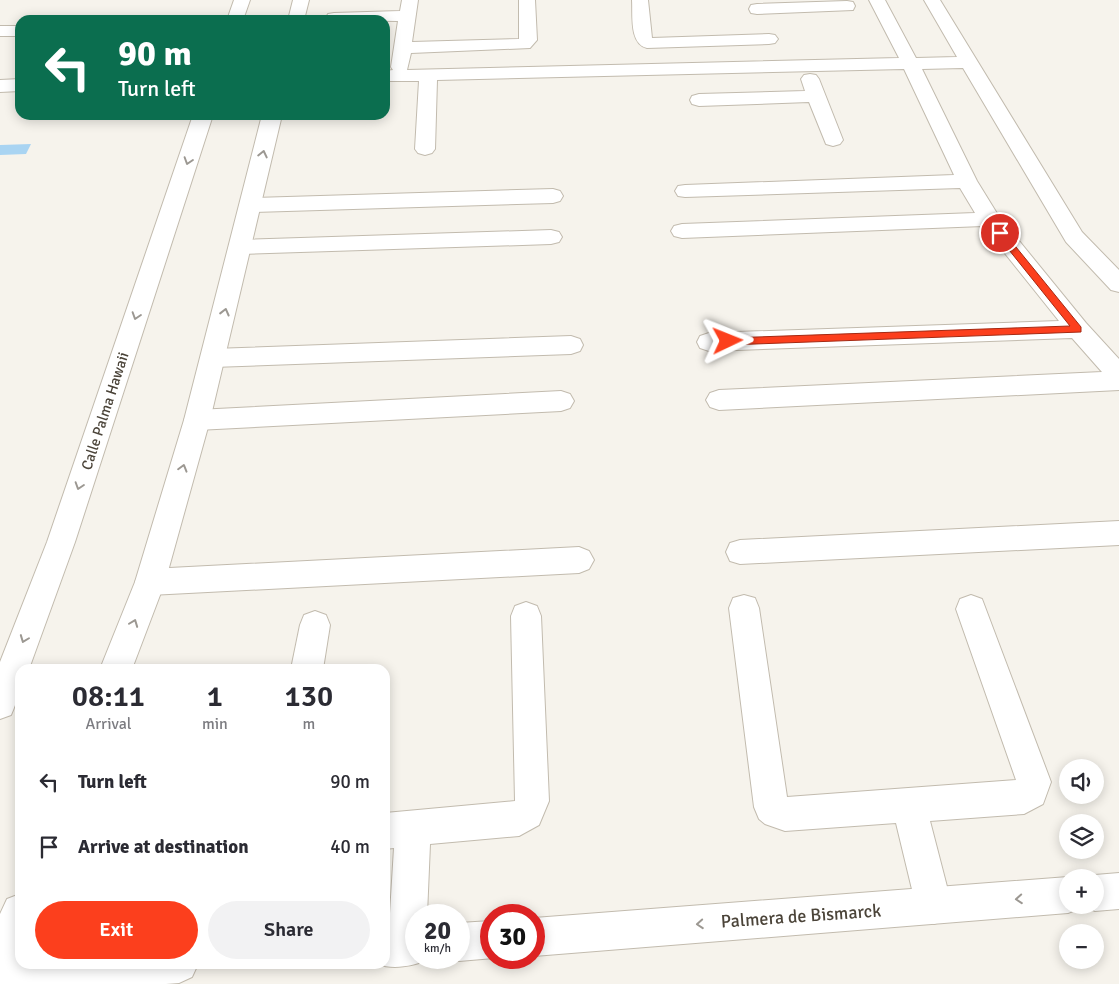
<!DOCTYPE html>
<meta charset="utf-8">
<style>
:root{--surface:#fff;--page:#f2f2f3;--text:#2b2b33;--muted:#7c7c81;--accent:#fc3f1d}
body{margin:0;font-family:Signika,sans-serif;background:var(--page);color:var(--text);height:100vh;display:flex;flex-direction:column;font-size:19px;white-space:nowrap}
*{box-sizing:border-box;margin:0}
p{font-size:16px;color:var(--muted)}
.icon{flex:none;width:28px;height:28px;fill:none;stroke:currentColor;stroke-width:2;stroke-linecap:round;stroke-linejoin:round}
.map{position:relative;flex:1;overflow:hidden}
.panel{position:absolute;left:15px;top:664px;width:375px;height:305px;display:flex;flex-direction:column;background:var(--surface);border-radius:15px;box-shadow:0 2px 12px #0003}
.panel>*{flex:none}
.hud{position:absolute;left:15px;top:15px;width:375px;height:105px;border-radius:15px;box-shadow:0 2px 12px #0003;background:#0b6e4f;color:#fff;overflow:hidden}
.fabs{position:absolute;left:1059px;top:759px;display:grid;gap:10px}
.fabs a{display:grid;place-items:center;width:45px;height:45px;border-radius:50%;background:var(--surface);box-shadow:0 2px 12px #0003;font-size:25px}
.speed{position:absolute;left:405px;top:904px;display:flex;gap:10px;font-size:25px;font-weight:700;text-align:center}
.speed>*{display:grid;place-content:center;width:65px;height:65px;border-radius:50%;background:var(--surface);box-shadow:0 2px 12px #0003;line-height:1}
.speed small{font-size:12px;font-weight:400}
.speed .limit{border:8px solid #d22;background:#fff;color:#111}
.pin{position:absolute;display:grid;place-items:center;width:42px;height:42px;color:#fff;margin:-21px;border:2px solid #fff;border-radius:50%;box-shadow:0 1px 5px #0007}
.me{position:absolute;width:55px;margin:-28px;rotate:88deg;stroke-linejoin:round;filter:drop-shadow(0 0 4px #0008)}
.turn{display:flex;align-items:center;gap:18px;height:105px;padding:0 20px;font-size:22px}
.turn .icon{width:65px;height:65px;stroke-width:2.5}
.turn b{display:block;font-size:35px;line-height:42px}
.eta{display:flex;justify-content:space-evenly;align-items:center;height:85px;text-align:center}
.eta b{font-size:30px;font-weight:600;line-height:35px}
.action{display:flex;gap:10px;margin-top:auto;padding:10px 20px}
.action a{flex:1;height:58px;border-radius:30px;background:var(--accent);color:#fff;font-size:20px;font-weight:600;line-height:58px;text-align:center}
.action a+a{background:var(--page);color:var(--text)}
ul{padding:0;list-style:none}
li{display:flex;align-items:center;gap:15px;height:65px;padding:0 20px}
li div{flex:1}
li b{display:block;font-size:19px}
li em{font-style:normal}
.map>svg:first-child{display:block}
.water{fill:#a9d4f2}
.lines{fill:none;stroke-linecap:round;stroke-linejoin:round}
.minor-casing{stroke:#c2bbae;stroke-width:2}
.tertiary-casing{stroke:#c2bbae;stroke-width:2}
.minor{fill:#fff;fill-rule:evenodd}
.tertiary{fill:#fff;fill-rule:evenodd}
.oneway{stroke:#9c9892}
.route{fill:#fc3f1d;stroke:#a42913}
.labels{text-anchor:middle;stroke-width:4;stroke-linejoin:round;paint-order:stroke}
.street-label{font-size:15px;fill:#4b4439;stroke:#fff}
.near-street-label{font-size:18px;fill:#4b4439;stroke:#fff}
</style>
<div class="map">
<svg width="1119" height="984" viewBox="0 0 1119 984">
<rect width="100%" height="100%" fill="#f6f3ec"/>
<path class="water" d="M 31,144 L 26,154 L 0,155 L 0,145 Z"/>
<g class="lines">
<g class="minor-casing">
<g id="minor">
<path d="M 402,0 L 418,0 L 412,42 L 519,39 L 519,0 L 535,0 L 537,40 L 530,48 L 411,53 L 407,70 L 899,58 L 869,0 L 885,0 L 916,58 L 957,57 L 924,0 L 940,0 L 1082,232 L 1119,270 L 1119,292 L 1111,290 L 1066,242 L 963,68 L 922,69 L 977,181 L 998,215 L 1086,323 L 1119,359 L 1119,390 L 719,410 L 710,407 L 706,400 L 710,393 L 719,390 L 1102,372 L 1072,338 L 709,351 L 700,348 L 697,342 L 700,336 L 709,333 L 1059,321 L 983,226 L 682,238 L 674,236 L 671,231 L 674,226 L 682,224 L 975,213 L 960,188 L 685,197 L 678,196 L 675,191 L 678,186 L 685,185 L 954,175 L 904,69 L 437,80 L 435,149 L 432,153 L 425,155 L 418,153 L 415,149 L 419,81 L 385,81 L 385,71 L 393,70 L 391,67 L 398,21 L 327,20 L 326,18 L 328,14 L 334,13 L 400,11 Z"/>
<path d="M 632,0 L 648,0 L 652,38 L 769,34 L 775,35 L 778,39 L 775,43 L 769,44 L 647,48 C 629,44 633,15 632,0 Z"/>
<path d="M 847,1 L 853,2 L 855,6 L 853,10 L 757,14 L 751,13 L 749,9 L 751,5 L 757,4 Z"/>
<rect x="0" y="26" width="20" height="10"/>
<path d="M 810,74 L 816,75 L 819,79 L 843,140 L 840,144 L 833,146 L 826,144 L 809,102 L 699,106 L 692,104 L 690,100 L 692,96 L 699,94 L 805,91 L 801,79 L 804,75 Z"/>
<path d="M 20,79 L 20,91 L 0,92 L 0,80 Z"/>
<path d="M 553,189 L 560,191 L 563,196 L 560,201 L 553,203 L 251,212 L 244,210 L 240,205 L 244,200 L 251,198 Z"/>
<path d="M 551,230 L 559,232 L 562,237 L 559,242 L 551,244 L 241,254 L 233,252 L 230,247 L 233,242 L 241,240 Z"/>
<path d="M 571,336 L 580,339 L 583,345 L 580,351 L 571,354 L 213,367 L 204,364 L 201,358 L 204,352 L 213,349 Z"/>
<path d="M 561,391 L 570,394 L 574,401 L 570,408 L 561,411 L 197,430 L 188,427 L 184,420 L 188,413 L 197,410 Z"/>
<path d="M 1119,521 L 1119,545 L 740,564 L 730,561 L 726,552 L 730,543 L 740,540 Z"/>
<path d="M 579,547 L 589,551 L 594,560 L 589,569 L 579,573 L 150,595 L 140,591 L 135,582 L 140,573 L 150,569 Z"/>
<path d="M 744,595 L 755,598 L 759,608 L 787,797 L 1016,780 L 956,609 L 960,599 L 971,595 L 982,599 L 1051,782 L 1043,804 L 1024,814 L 930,821 L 952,906 L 947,919 L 934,924 L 921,919 L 916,906 L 896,823 L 785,831 L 765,824 L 759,819 L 754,807 L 729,608 L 733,598 Z"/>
<path d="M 526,602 L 537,606 L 541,616 L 549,801 L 539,825 L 519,836 L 430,844 L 427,915 L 416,915 L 416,958 L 421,958 L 407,965 L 394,959 L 388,946 L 394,848 L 385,849 L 385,813 L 515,801 L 511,616 L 515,606 Z"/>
<path d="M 315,611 L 326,615 L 330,625 L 323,669 L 291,669 L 300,625 L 304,615 Z"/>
</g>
</g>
<g class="tertiary-casing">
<g id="tertiary">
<path d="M 234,0 L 250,0 L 243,20 L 227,20 Z"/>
<path d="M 293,0 L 309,0 L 304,20 L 288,20 Z"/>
<path d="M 193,115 L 213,115 L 75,542 L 29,669 L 20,669 C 20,688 19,697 11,715 L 0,719 L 0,662 L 47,542 Z"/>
<path d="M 262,115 L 282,115 L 210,420 L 165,582 L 132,669 L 100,669 L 135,582 L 184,420 Z"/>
<path d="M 1119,873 L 1119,909 L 1095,911 L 1082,905 L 1081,908 L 1068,913 L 534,956 L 534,918 L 1068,877 L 1070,878 L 1068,878 L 1068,905 L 1095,905 L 1095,878 L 1088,878 L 1095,875 Z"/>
<path d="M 20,894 L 20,964 L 198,964 L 192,977 L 179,983 L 166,984 L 0,984 L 0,914 L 7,899 Z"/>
<path d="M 491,921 L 491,958 L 494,958 L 459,961 L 451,958 L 459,958 L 459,923 Z"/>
<path d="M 416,927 L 416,958 L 430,958 L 429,959 C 414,966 393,970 378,964 L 385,964 L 385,929 Z"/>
</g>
</g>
<use href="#minor" class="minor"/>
<use href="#tertiary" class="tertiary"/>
</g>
<defs><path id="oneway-chevron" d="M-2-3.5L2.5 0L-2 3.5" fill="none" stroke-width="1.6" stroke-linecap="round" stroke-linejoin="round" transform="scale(1.25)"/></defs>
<g class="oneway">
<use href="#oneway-chevron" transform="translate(263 154) rotate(-77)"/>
<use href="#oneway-chevron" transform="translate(188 161) rotate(108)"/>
<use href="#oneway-chevron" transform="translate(225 312) rotate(-76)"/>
<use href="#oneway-chevron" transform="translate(136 316) rotate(108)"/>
<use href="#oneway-chevron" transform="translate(183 468) rotate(-74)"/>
<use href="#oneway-chevron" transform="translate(79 486) rotate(108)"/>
<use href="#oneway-chevron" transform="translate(134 623) rotate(-69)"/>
<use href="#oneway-chevron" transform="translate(24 639) rotate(111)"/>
<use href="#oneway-chevron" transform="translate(1019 899) rotate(176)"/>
<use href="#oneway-chevron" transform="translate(700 924) rotate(176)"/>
</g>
<path class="route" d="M 1000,230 L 1003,231 L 1081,327 L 1081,332 L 728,345 L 723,341 L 728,338 L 1070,326 L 997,235 L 997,231 Z"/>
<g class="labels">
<g class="street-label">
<text transform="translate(105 411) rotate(-72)" y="5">Calle Palma Hawaii</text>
</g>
<g class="near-street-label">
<text transform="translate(801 916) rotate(-4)" y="6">Palmera de Bismarck</text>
</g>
</g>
</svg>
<div class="fabs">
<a><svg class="icon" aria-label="sound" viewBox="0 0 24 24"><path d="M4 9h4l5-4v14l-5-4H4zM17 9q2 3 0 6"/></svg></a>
<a><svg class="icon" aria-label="layers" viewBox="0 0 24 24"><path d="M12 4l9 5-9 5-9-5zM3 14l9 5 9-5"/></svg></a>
<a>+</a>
<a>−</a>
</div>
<div class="speed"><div>20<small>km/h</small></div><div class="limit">30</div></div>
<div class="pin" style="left:1000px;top:233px;background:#d93025"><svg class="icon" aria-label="arrive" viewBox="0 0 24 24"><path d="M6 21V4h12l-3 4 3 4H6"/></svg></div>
<svg class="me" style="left:728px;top:341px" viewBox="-20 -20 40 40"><path d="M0-17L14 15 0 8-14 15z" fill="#fc3f1d" stroke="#fff" stroke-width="4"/></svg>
<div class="hud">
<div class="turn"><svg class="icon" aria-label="left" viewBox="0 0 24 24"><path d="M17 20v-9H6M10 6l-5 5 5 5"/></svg><div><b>90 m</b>Turn left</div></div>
</div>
<section class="panel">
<div class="eta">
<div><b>08:11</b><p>Arrival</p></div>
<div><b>1</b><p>min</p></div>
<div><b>130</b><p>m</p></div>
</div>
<ul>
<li><svg class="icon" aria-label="left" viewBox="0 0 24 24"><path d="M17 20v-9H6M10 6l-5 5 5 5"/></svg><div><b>Turn left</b></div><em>90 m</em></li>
<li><svg class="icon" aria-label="arrive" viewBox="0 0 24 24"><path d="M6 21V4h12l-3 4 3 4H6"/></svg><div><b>Arrive at destination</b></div><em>40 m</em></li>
</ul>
<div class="action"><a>Exit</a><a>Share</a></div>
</section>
</div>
